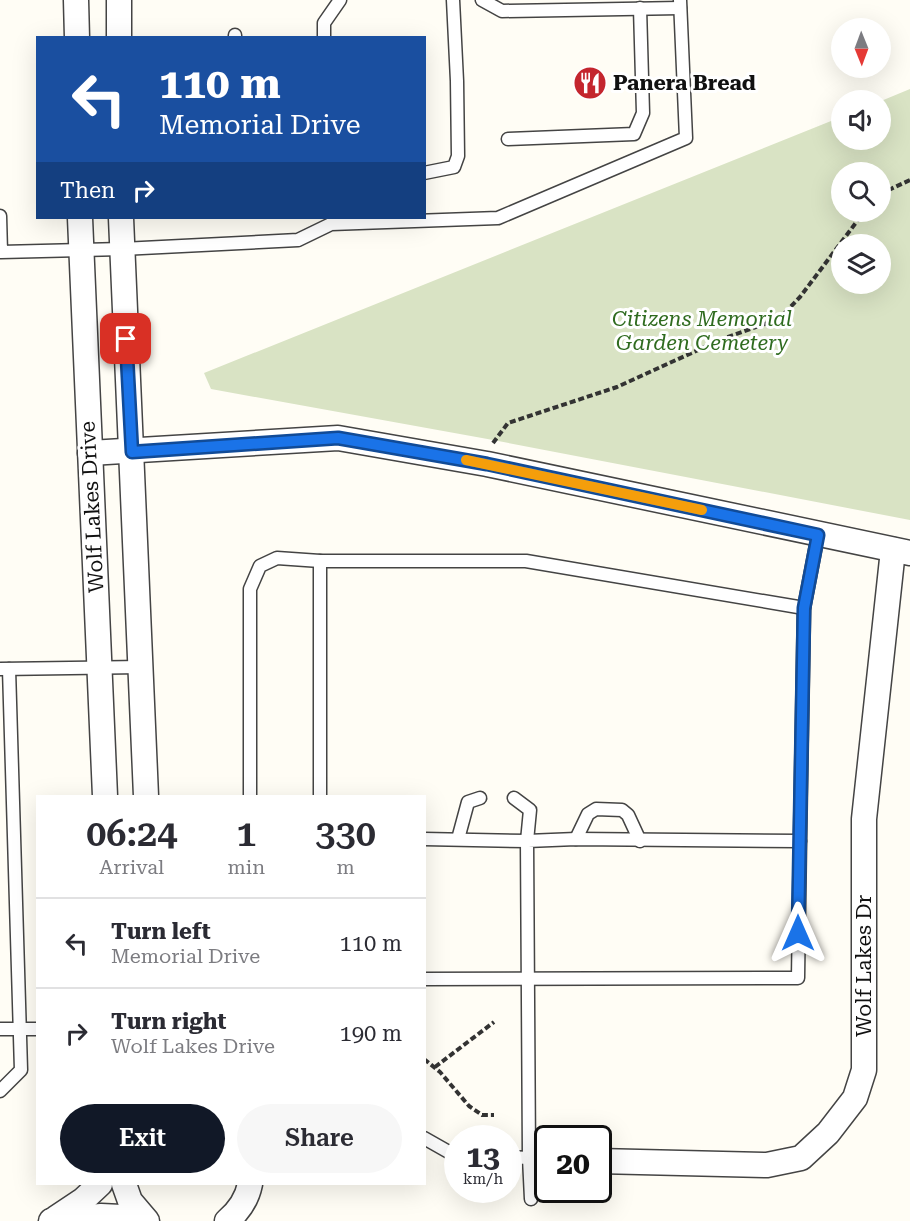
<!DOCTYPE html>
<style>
:root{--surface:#fff;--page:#f7f7f7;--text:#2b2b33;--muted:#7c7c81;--line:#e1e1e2;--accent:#111827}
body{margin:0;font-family:"Roboto Serif",serif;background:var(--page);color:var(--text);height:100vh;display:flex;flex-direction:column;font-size:22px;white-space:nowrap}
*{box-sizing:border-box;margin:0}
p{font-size:20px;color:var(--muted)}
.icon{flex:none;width:33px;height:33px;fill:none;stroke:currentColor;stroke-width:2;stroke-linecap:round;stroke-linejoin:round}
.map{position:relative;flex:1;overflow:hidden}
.drawer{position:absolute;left:36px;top:795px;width:390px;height:390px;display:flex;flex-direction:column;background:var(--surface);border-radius:0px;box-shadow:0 6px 24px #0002}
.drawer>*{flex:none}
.hud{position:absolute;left:36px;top:36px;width:390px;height:183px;border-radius:0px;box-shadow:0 6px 24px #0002;background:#1a4fa0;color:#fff;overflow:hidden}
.needle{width:39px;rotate:179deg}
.fabs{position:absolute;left:831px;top:18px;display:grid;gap:12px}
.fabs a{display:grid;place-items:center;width:60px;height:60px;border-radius:50%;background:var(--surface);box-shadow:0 6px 24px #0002;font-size:30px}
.speed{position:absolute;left:444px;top:1125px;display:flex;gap:12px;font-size:30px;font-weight:700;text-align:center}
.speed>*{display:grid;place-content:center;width:78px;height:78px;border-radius:50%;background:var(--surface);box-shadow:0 6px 24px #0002;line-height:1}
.speed small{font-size:15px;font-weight:400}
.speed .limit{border:3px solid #111;border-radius:9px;background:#fff;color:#111}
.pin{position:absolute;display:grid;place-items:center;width:51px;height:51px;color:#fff;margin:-26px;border-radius:12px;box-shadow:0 3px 9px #0006}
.me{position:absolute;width:66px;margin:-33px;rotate:0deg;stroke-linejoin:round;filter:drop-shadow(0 0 4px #0008)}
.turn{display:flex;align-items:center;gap:21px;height:126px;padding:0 24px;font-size:27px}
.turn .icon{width:78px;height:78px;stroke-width:2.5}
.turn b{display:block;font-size:42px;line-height:51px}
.then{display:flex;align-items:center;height:57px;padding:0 24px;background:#0003;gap:12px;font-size:22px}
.eta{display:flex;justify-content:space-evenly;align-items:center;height:102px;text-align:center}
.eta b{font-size:36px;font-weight:600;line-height:42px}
.action{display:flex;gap:12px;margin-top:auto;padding:12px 24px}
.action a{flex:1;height:69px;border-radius:36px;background:var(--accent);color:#fff;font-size:24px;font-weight:600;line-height:69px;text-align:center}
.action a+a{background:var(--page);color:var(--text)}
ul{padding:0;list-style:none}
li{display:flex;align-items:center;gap:18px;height:90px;padding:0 24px;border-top:2px solid var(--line)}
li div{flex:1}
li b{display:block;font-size:22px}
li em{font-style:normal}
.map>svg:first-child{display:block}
.cemetery{fill:#d9e3c4;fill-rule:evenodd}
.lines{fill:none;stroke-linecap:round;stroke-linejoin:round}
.service-casing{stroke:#444;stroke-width:15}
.minor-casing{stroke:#444;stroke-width:27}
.path{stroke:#333;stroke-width:4;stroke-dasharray:6 3;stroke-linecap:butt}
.service{stroke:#fff;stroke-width:12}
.minor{stroke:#fff;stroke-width:24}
.route-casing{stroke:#114b97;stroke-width:15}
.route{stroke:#1a73e8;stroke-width:10}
.slow{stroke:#f59e0b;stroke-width:10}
.labels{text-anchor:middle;stroke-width:6;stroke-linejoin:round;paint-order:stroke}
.poi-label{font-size:21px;font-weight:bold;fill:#111;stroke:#fff;text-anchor:start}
.park-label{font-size:21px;font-style:italic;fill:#2f6b1f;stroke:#fff}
.street-label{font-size:21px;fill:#111;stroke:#fff}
</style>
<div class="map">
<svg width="910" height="1221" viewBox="0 0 910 1221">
<rect width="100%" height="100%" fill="#fffdf5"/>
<path class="cemetery" d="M 910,89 L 910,520 L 493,440 L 211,389 L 204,373 L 841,117 L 842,140 L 880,140 L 881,101 ZM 842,172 L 880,172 L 880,212 L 842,212 ZM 842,244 L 880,244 L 880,284 L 842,284 Z"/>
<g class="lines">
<g class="service-casing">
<g id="service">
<path d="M 482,0 L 502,11 L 680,8"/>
<path d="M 235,38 L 235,35"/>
<path d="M 324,38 L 324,23 L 340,0"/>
<path d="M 508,139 L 634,134 L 643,113 L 640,8"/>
<path d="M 424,173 L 454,167 L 458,156 L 457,81 L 453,0"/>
<path d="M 0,216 L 1,252 L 122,249 L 298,240 L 331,224 L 498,218 L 686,138 L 680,0"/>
<path d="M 0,669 L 141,667"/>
<path d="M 250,796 L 250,589 L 260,566 L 277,558 L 320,561 L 526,561 L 804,608"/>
<path d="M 320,796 L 320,561"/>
<path d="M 424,839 L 527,841 L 530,810 L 514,798"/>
<path d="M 458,839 L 468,802 L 480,798"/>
<path d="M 576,839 L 588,814 L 596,809 L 622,810 L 628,815 L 640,841"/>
<path d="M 424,979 L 798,978 L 800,841"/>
<path d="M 0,1029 L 38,1029"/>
<path d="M 0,1091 L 21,1070 L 9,669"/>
<path d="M 424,1138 L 454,1155 L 458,1155"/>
<path d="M 508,1157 L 529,1158 L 527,841 L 576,839 L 800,841 L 804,608 L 818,535"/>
<path d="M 531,1199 L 529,1158 L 548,1159"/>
</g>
</g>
<g class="minor-casing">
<g id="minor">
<path d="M 76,0 L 77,38"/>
<path d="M 119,0 L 119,38"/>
<path d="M 80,218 L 105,796"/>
<path d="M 121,218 L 146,796"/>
<path d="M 90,453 L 338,438 L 487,464 L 910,553"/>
<path d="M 598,1161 L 767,1165 L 801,1158 L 828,1133 L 855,1098 L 864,1070 L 864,819 L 893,550"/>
<path d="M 124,1184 L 130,1201 L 147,1221"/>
<path d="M 56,1218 L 83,1200 L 100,1184"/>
<path d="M 51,1221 L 101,1216 L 142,1218"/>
<path d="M 227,1221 C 239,1211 247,1199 250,1184"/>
</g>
</g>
<g class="path">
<path d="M 880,194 L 910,180"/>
<path d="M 493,443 L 508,423 L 617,387 L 722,339 L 779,319 L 800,297 L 864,212"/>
<path d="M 424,1059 L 440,1072 L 469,1106 L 482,1115 L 494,1115"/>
<path d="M 435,1067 L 494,1022"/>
</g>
<use href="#service" class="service"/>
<use href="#minor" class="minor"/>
</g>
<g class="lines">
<g class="route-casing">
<path id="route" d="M 126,339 L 132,452 L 338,438 L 487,464 L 818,535 L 804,608 L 798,933"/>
</g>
<use href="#route" class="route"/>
<path class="slow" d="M 466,460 L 702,510"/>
</g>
<defs>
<g id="restaurant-disc" transform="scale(1.725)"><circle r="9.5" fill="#c4262e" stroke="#fff"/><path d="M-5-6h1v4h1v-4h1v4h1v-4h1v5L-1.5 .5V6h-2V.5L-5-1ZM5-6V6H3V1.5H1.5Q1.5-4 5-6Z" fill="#fff"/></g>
</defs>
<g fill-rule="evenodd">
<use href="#restaurant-disc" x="590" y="83"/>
</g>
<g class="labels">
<g class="poi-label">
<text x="613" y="90">Panera Bread</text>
</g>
<g class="park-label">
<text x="702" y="326">Citizens Memorial<tspan x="702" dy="24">Garden Cemetery</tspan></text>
</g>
<g class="street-label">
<text transform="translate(92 507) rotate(-93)" y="7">Wolf Lakes Drive</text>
<text transform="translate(864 966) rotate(-90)" y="7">Wolf Lakes Dr</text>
</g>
</g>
</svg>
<div class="fabs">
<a><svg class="needle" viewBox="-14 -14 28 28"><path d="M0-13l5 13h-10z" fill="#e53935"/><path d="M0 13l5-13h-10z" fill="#7c7c81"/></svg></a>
<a><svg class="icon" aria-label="sound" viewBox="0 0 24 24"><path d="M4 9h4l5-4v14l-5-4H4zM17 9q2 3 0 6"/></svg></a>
<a><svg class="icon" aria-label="search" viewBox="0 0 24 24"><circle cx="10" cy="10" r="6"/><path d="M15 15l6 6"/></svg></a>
<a><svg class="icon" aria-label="layers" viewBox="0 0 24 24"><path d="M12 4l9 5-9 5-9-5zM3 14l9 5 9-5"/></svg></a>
</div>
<div class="speed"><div>13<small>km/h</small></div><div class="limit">20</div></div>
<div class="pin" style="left:126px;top:339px;background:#d93025"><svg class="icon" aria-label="arrive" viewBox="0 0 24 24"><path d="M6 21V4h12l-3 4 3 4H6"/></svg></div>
<svg class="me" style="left:798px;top:933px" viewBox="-20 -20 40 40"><path d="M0-17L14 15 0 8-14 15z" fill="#1a73e8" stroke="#fff" stroke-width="4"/></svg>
<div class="hud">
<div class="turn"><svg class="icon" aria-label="left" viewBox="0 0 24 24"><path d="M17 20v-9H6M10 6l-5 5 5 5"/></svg><div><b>110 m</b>Memorial Drive</div></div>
<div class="then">Then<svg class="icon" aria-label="right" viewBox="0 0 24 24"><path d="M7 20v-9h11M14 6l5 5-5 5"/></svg></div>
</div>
<section class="drawer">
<div class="eta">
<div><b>06:24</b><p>Arrival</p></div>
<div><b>1</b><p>min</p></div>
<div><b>330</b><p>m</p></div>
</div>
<ul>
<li><svg class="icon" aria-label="left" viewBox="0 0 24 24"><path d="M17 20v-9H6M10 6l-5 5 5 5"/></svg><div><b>Turn left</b><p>Memorial Drive</p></div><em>110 m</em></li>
<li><svg class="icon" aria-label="right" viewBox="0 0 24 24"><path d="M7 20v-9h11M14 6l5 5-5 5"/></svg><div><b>Turn right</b><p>Wolf Lakes Drive</p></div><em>190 m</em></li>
</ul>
<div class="action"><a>Exit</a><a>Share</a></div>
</section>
</div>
